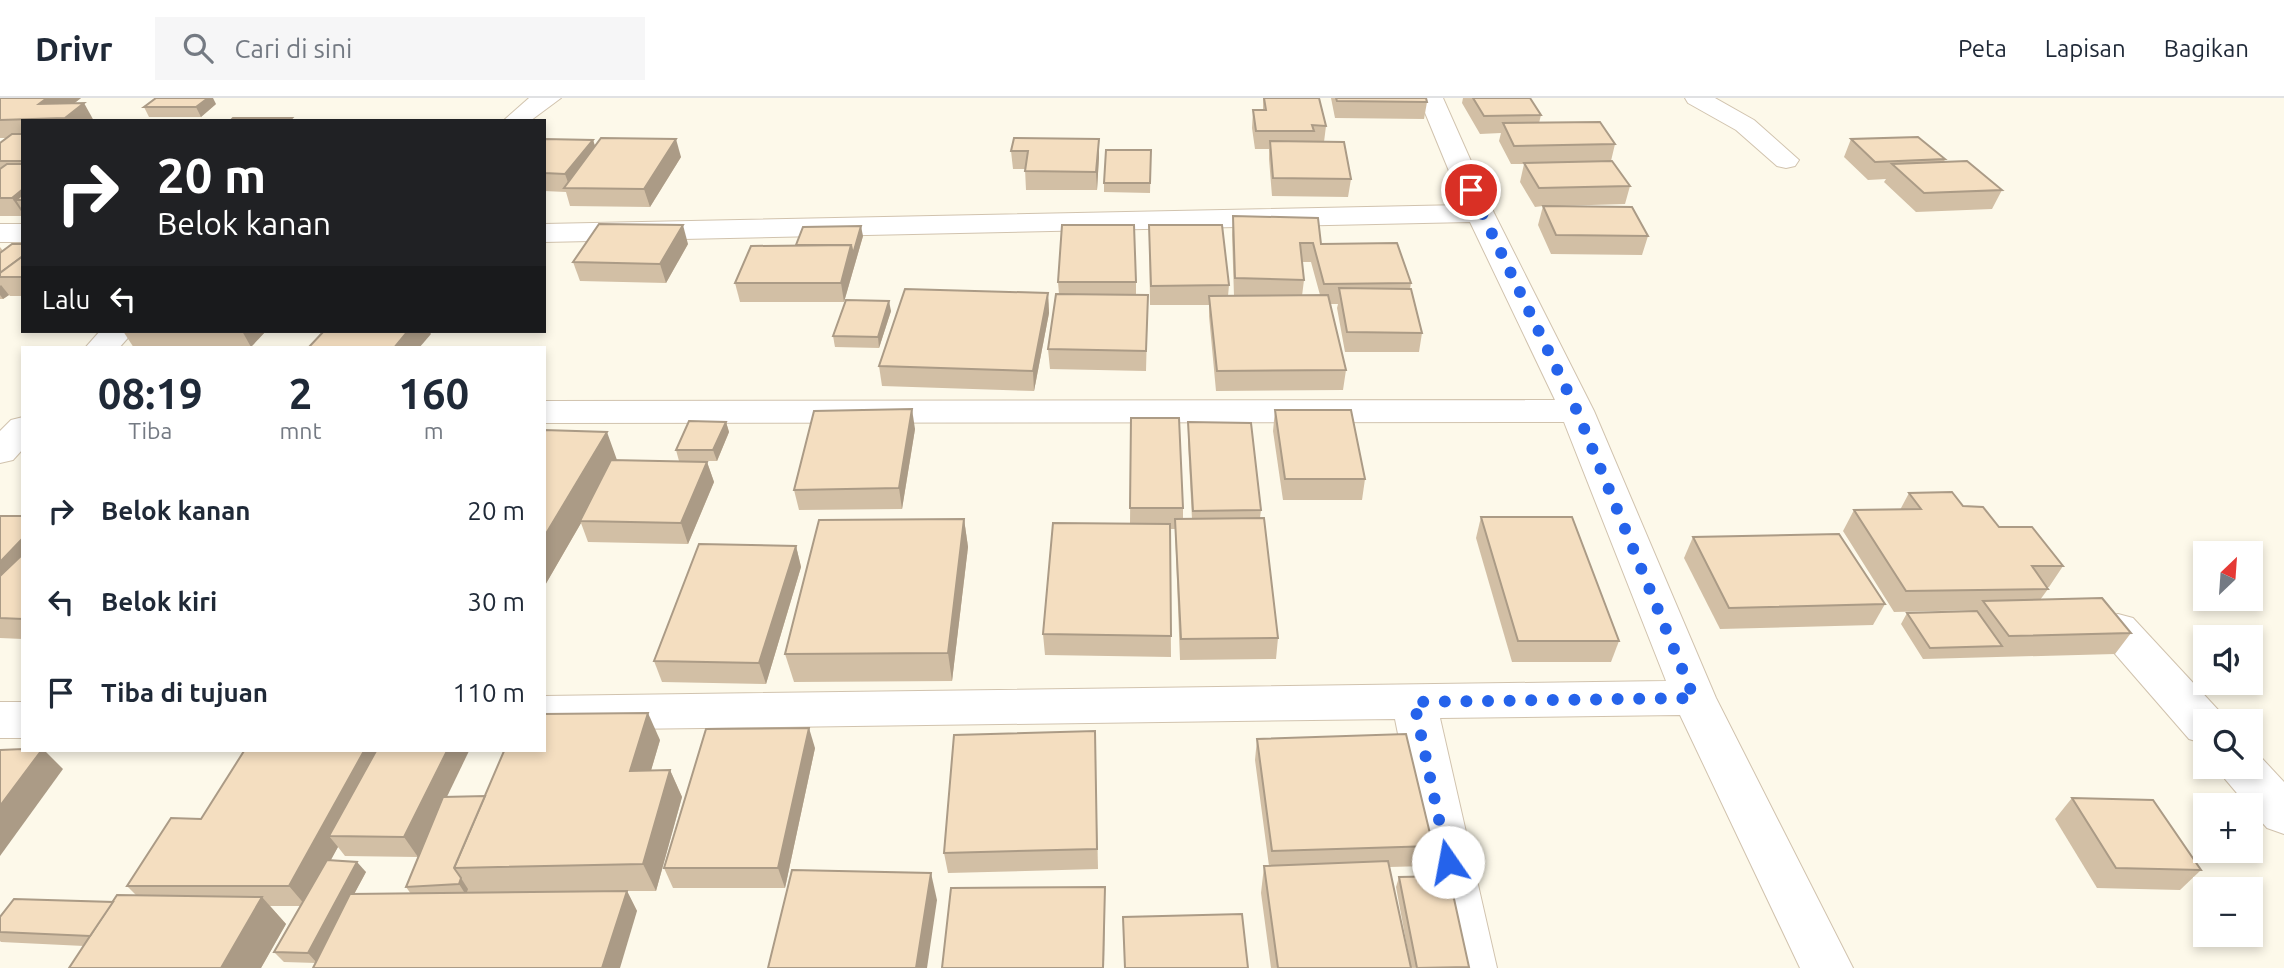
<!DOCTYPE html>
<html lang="id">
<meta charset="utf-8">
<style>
:root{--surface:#fff;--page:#f6f6f7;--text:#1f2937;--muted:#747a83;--line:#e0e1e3}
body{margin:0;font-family:Ubuntu,sans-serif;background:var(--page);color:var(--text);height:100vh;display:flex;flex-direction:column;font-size:26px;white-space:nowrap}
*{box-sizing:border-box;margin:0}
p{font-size:23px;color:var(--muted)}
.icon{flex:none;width:38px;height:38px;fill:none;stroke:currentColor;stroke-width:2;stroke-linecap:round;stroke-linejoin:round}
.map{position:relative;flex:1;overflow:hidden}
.panel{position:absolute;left:21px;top:248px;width:525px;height:406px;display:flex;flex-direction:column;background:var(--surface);border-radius:0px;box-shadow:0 4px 10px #0003}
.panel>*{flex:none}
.hud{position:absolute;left:21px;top:21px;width:525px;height:214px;border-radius:0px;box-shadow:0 4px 10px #0003;background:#202124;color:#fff;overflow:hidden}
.needle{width:46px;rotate:25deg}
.fabs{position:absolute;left:2193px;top:443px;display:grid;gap:14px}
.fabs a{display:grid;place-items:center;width:70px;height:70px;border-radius:0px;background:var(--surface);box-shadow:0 4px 10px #0003;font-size:35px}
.pin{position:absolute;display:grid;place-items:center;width:60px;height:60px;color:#fff;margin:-30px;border:4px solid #fff;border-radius:50%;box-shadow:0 2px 7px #0007}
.me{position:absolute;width:77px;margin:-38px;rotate:348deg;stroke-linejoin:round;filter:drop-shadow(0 0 5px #0008)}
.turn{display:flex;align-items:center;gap:24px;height:147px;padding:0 21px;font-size:32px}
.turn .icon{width:91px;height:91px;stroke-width:2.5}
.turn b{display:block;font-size:49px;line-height:60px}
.then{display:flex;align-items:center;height:66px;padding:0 21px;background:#0003;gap:14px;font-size:26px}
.eta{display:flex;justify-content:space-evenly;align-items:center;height:119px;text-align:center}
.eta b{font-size:42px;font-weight:700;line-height:49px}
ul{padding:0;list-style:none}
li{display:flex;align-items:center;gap:21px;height:91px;padding:0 21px}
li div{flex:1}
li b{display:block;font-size:26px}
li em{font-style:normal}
header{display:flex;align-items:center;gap:42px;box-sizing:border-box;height:98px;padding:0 35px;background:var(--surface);border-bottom:2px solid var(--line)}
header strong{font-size:33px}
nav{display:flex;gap:38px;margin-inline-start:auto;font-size:24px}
.search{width:490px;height:63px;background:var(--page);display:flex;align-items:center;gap:18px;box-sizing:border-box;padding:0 24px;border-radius:0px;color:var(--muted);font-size:26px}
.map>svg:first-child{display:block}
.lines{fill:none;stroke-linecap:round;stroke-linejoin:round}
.street-casing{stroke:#d1c3ae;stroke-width:2}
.street{fill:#fff;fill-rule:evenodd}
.wall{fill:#d2bfa5;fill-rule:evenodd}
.shaded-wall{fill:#ab9b86}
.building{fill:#f4dec0;stroke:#ab9b86;stroke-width:2}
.route{stroke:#2563eb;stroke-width:12;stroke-dasharray:0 21.6}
</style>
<header>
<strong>Drivr</strong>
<div class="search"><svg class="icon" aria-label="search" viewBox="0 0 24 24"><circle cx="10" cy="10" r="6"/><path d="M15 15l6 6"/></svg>Cari di sini</div>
<nav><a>Peta</a><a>Lapisan</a><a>Bagikan</a></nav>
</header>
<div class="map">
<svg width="2284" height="870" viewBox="0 0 2284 870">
<rect width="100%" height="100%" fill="#fdf9ea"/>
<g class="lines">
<g class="street-casing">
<g id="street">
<path d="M 529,0 L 561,0 L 530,23 L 503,23 Z"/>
<path d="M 1419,0 L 1443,0 L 1494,115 L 1594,313 L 1716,600 L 1853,870 L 1800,870 L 1680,617 L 1440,620 L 1497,870 L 1445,870 L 1395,621 L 544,632 L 544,598 L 1666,583 L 1564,324 L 544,325 L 544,303 L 1555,302 L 1470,124 L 544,144 L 544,126 L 1463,107 Z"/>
<path d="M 1685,0 L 1715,0 L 1754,22 L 1799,62 L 1795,68 L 1786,70 L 1777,68 L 1736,32 L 1688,5 Z"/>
<rect x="0" y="126" width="23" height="18"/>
<path d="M 100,233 L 134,233 L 119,250 L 85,250 Z"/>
<path d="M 23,319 L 23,351 L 13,362 L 0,365 L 0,333 L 11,322 Z"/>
<path d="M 2118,516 L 2133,520 L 2221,615 L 2225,623 L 2205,623 L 2205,646 L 2189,641 L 2103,542 L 2097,531 L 2103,520 Z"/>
<rect x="0" y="604" width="23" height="36"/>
<path d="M 2250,652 L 2257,655 L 2284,684 L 2284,736 L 2267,730 L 2250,711 L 2250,707 L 2247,707 L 2225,681 L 2218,668 L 2250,668 Z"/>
</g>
</g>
<use href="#street" class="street"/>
</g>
<g class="wall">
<path d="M 0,0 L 81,0 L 73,6 L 94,23 L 23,23 L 23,118 L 0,118 L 0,45 L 7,40 L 0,40 Z"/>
<path d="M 1263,0 L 1319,0 L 1326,28 L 1324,44 L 1351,81 L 1348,99 L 1272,98 L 1269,61 L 1269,51 L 1255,51 L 1252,30 L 1253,12 L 1263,12 Z"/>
<path d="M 1331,0 L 1426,0 L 1427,4 L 1424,21 L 1335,20 Z"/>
<path d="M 1463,0 L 1530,0 L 1541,17 L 1539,25 L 1615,46 L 1611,63 L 1630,88 L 1625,106 L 1557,108 L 1648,138 L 1642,157 L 1551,156 L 1538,127 L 1543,108 L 1535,109 L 1520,84 L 1524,66 L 1511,66 L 1499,43 L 1501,35 L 1480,36 L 1462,5 Z"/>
<path d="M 216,6 L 201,19 L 149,19 L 144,9 Z"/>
<path d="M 1014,40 L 1099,59 L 1097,92 L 1026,92 L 1025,71 L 1013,71 L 1011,53 Z"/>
<path d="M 544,41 L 593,42 L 595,48 L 681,59 L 650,109 L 570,108 L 566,94 L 544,93 Z"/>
<path d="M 1851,41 L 1945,61 L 1944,64 L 2002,92 L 1992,111 L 1916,114 L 1884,84 L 1886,81 L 1868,82 L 1844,59 Z"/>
<path d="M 1151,52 L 1150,95 L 1104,94 L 1104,85 Z"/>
<path d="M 1233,118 L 1321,146 L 1411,185 L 1410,191 L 1422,235 L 1419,254 L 1345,254 L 1337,210 L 1338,206 L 1330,206 L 1346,272 L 1343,292 L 1216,293 L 1209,218 L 1209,207 L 1150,207 L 1149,127 L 1229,187 L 1228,198 L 1234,198 L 1232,137 ZM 1302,164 L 1311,164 L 1320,197 L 1302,198 L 1304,182 Z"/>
<path d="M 863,138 L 844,204 L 740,204 L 735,185 L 796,147 Z"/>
<path d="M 23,146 L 23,198 L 10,198 L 9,197 L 3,201 L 0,201 L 0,149 L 3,153 Z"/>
<path d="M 688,146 L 666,185 L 580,183 L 573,164 Z"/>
<path d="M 1058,184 L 1136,184 L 1136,197 L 1148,197 L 1146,273 L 1050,271 L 1048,251 L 1059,196 Z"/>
<path d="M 1048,195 L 1049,215 L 1034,293 L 882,288 L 879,268 Z"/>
<path d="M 891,213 L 879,250 L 835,249 L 833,238 Z"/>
<path d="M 123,233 L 266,233 L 251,249 L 134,250 Z"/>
<path d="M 1275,312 L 1365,381 L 1362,402 L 1283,402 L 1273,333 Z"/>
<path d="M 1131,320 L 1183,410 L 1183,421 L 1192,421 L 1188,345 L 1188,324 L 1261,412 L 1260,420 L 1278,540 L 1276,561 L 1180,562 L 1175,431 L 1170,431 L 1171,559 L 1045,557 L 1043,536 L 1130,426 Z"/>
<path d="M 726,324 L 729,334 L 717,363 L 679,363 L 676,352 Z"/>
<path d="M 915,331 L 902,411 L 799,412 L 794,392 Z"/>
<path d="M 544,332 L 616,362 L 707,364 L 714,384 L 688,446 L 588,444 L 581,425 L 544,489 Z"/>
<path d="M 1909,395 L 1963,408 L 2063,468 L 2049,489 L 2047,489 L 2048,491 L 2040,502 L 2131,535 L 2115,556 L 1923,561 L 1901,526 L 1907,515 L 1978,512 L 1894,514 L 1843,433 L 1854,412 L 1900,412 Z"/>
<path d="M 0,418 L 23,418 L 23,541 L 0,540 Z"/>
<path d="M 1481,419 L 1619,543 L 1611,564 L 1512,564 L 1476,440 Z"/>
<path d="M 964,421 L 968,449 L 952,583 L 794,584 L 785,556 Z"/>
<path d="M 1693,439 L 1885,506 L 1873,527 L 1720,531 L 1684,460 Z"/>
<path d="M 796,448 L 801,469 L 766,586 L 662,584 L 654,563 Z"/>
<path d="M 1095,633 L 1098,771 L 948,775 L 944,755 Z"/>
<path d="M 1257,641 L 1433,748 L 1428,768 L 1389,769 L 1411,870 L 1271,870 L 1261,795 L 1264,768 L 1269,768 L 1255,662 Z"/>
<path d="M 660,642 L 651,672 L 670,672 L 682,699 L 656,793 L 627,793 L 637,813 L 316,865 L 284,864 L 274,854 L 301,808 L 270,808 L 286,826 L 261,870 L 69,870 L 84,848 L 1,844 L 0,843 L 0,819 L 113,804 L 137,798 L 127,788 L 201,721 L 447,698 L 485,698 ZM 338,749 L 345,758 L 418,759 L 406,789 L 411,796 L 354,796 L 366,774 L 330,762 Z"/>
<path d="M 815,650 L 785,790 L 673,790 L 664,770 Z"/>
<path d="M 2072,700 L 2201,772 L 2180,792 L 2097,790 L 2055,721 Z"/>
<path d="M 1399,779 L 1469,869 L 1469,870 L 1411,870 L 1396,789 Z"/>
</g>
<g class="shaded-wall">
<path d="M 47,0 L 81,0 L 54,21 L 39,6 Z"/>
<path d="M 208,0 L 213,0 L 216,6 L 201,19 L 196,9 Z"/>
<path d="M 84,5 L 94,23 L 66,23 L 65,20 Z"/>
<path d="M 676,41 L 681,59 L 650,109 L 644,91 Z"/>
<path d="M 1099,41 L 1099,59 L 1097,92 L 1096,74 Z"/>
<path d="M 593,42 L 599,60 L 570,90 L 565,76 Z"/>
<path d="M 23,91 L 23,102 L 16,102 L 23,113 L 23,116 L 12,100 Z"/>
<path d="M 683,127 L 688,146 L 666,185 L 660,166 Z"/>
<path d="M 861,128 L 863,138 L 844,204 L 841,185 L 851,147 Z"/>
<path d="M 1,187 L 9,197 L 3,201 L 0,197 L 0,188 Z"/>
<path d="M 1048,195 L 1049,215 L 1034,293 L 1033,273 Z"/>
<path d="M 889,203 L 891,213 L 879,250 L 878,239 Z"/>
<path d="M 242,233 L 266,233 L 251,249 Z"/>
<path d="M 408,233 L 429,233 L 431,236 L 419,250 L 394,250 Z"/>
<path d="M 912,311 L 915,331 L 902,411 L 899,390 Z"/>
<path d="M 726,324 L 729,334 L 717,363 L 713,352 Z"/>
<path d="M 607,334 L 617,362 L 582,423 L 580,423 L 581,425 L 544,489 L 544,439 Z"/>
<path d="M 707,364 L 714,384 L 688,446 L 681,425 Z"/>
<path d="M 964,421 L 968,449 L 952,583 L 948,555 Z"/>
<path d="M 23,440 L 23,480 L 0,505 L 0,464 Z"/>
<path d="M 796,448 L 801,469 L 766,586 L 759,565 Z"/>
<path d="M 648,615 L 660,642 L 643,700 L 630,673 Z"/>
<path d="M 809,630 L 815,650 L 785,790 L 778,770 Z"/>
<path d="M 41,653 L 45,653 L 63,671 L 0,758 L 0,708 Z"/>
<path d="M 364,653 L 382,653 L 329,738 L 338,749 L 306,808 L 289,788 Z"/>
<path d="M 447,653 L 469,653 L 418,759 L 404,739 Z"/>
<path d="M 670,672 L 682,699 L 656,793 L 643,766 Z"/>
<path d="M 357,764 L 366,774 L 317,865 L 308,855 Z"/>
<path d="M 931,775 L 937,802 L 927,870 L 916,870 Z"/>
<path d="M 461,780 L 468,791 L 466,797 L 459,786 Z"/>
<path d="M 1105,789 L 1104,870 L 1103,870 Z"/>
<path d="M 627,793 L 637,813 L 620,870 L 602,870 Z"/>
<path d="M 262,799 L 286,826 L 261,870 L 221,870 Z"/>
</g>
<g class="building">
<path d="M 0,0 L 47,0 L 39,6 L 84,5 L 65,20 L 0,22 Z"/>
<path d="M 156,0 L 208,0 L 196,9 L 144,9 Z"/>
<path d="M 1264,0 L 1319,0 L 1326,28 L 1312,27 L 1314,33 L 1256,33 L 1253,12 L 1266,12 Z"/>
<path d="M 1336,0 L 1426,0 L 1427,4 L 1337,3 Z"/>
<path d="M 1473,0 L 1530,0 L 1541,17 L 1484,18 Z"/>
<path d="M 233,20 L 292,20 L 289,23 L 230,23 Z"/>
<path d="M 1600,24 L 1615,46 L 1514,48 L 1503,25 Z"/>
<path d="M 12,36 L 23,36 L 23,63 L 0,63 L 0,45 Z"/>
<path d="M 1918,39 L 1945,61 L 1875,64 L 1851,41 Z"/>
<path d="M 601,40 L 676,41 L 644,91 L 564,90 Z"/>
<path d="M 1014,40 L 1099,41 L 1096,74 L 1025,73 L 1028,53 L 1011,53 Z"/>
<path d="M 544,41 L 593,42 L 565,76 L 544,75 Z"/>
<path d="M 1270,43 L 1344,44 L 1351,81 L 1273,80 Z"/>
<path d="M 1106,52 L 1151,52 L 1150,85 L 1104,85 Z"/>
<path d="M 1612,63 L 1630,88 L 1539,90 L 1524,65 Z"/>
<path d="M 1967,63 L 2002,92 L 1924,95 L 1892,66 Z"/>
<path d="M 7,66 L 23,66 L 23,91 L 12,100 L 0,100 L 0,71 Z"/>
<path d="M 23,96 L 23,102 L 16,102 Z"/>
<path d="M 1543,108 L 1632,109 L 1648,138 L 1556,137 Z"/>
<path d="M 1233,118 L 1318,120 L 1321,146 L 1397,145 L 1411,185 L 1324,186 L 1313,145 L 1300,145 L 1304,182 L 1235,180 Z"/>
<path d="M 599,126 L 683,127 L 660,166 L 573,164 Z"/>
<path d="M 1062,127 L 1134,127 L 1136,184 L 1058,184 Z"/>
<path d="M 1149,127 L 1222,127 L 1229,187 L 1151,188 Z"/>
<path d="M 861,128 L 853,156 L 851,147 L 796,147 L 803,129 Z"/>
<path d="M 12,146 L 23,146 L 23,158 L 0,175 L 0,155 Z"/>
<path d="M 851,147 L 841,185 L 735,185 L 751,148 Z"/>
<path d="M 23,158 L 23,179 L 0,179 L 0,175 Z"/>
<path d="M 1339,190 L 1411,191 L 1422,235 L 1347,234 Z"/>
<path d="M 905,191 L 1048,195 L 1033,273 L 879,268 Z"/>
<path d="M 1056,196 L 1148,197 L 1146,253 L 1048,251 Z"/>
<path d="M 1328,197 L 1346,272 L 1217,273 L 1209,198 Z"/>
<path d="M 846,202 L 889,203 L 878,239 L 833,238 Z"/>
<path d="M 324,233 L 408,233 L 394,250 L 308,250 Z"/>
<path d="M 912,311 L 899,390 L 794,392 L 814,313 Z"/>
<path d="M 1275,312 L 1351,312 L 1365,381 L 1285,381 Z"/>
<path d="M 1131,320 L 1179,320 L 1183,410 L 1130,410 Z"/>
<path d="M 689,323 L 726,324 L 713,352 L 676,352 Z"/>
<path d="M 1188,324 L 1251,325 L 1261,412 L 1193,413 Z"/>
<path d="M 544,332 L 607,334 L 544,439 Z"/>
<path d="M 611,362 L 707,364 L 681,425 L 580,423 Z"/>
<path d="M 1952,394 L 1963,408 L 1983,409 L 1999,429 L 2032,429 L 2063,468 L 2032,468 L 2048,491 L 1906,493 L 1854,412 L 1921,411 L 1909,395 Z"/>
<path d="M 0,418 L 23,418 L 23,440 L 0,464 Z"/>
<path d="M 1481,419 L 1572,419 L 1619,543 L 1518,543 Z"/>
<path d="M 1264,420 L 1278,540 L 1181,541 L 1175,421 Z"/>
<path d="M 964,421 L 948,555 L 785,556 L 819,422 Z"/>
<path d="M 1053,425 L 1170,426 L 1171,538 L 1043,536 Z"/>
<path d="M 1839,436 L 1885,506 L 1729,510 L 1693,439 Z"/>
<path d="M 699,446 L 796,448 L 759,565 L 654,563 Z"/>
<path d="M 23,456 L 23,521 L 0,520 L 0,478 Z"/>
<path d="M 2102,500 L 2131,535 L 2009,538 L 1983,503 Z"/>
<path d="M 1977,513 L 2002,548 L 1930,550 L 1907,515 Z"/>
<path d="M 648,615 L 630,673 L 670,672 L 643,766 L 454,770 L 504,653 L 544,653 L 544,616 Z"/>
<path d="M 809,630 L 778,770 L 664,770 L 706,631 Z"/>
<path d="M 1095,633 L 1097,751 L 944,755 L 954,637 Z"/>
<path d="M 1406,636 L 1433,748 L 1272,753 L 1257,641 Z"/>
<path d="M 23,651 L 23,653 L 41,653 L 0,708 L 0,652 Z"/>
<path d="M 244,653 L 364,653 L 289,788 L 127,788 L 171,720 L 201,721 Z"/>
<path d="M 376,653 L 447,653 L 404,739 L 329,738 Z"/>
<path d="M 485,698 L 454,770 L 461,780 L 459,786 L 406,789 L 443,699 Z"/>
<path d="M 2072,700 L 2153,702 L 2201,772 L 2116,770 Z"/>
<path d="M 327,762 L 357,764 L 308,855 L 274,854 Z"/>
<path d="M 1388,763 L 1411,870 L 1278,870 L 1264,768 Z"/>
<path d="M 792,772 L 931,775 L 916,870 L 768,870 Z"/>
<path d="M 1449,778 L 1469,869 L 1417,870 L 1399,779 Z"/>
<path d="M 1105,789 L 1103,870 L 942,870 L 951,790 Z"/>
<path d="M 627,793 L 602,870 L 313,870 L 350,796 Z"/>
<path d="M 117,797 L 262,799 L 221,870 L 69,870 Z"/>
<path d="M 14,801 L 113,804 L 90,838 L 0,834 L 0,819 Z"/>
<path d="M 1242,816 L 1248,870 L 1125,870 L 1123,819 Z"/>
</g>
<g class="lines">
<path class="route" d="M 1448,764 L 1414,604 L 1694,600 L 1577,313 L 1471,92"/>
</g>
</svg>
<div class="fabs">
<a><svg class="needle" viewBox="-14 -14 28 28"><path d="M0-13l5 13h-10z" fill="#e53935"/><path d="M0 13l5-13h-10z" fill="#747a83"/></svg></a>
<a><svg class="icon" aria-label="sound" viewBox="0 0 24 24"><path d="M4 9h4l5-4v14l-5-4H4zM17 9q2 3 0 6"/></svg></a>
<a><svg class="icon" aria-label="search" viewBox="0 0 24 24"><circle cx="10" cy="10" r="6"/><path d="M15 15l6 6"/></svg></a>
<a>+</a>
<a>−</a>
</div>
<div class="pin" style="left:1471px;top:92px;background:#d93025"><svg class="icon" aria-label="arrive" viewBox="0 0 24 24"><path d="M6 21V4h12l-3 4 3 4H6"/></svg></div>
<svg class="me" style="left:1448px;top:764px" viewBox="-20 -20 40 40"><circle r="19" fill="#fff"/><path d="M0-13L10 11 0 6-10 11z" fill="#2563eb"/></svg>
<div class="hud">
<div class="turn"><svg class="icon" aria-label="right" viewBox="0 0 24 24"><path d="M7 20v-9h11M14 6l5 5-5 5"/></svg><div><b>20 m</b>Belok kanan</div></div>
<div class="then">Lalu<svg class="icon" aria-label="left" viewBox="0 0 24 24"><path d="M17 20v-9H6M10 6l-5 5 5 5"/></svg></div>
</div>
<section class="panel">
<div class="eta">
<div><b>08:19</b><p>Tiba</p></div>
<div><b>2</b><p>mnt</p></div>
<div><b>160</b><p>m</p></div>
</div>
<ul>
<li><svg class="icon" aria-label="right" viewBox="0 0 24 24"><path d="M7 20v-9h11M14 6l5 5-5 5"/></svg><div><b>Belok kanan</b></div><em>20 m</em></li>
<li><svg class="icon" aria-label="left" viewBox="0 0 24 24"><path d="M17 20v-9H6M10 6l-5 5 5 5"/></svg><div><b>Belok kiri</b></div><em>30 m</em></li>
<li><svg class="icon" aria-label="arrive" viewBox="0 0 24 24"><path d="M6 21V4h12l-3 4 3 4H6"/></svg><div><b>Tiba di tujuan</b></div><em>110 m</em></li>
</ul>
</section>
</div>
